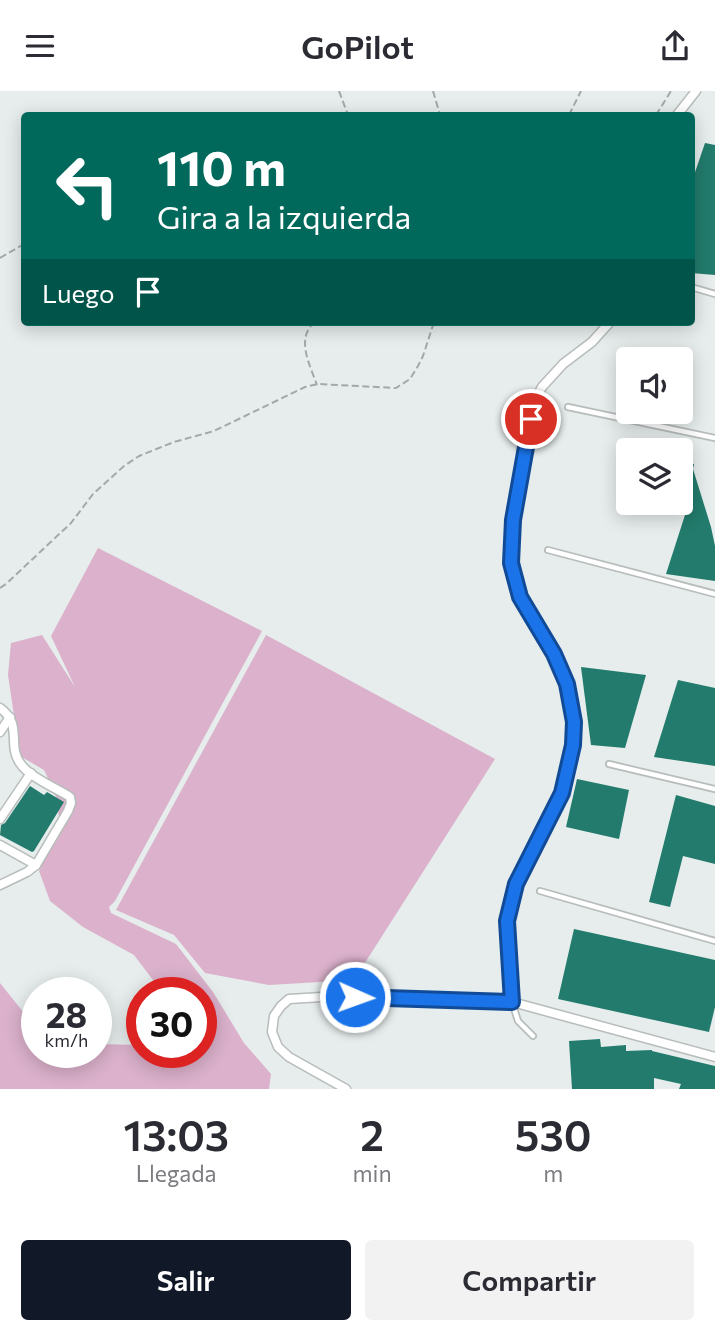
<!DOCTYPE html>
<html lang="es">
<style>
:root{--surface:#fff;--page:#f2f2f3;--text:#2b2b33;--muted:#7c7c81;--accent:#111827}
body{margin:0;font-family:Commissioner,sans-serif;background:var(--page);color:var(--text);height:100vh;display:flex;flex-direction:column;font-size:26px;white-space:nowrap}
*{box-sizing:border-box;margin:0}
p{font-size:23px;color:var(--muted)}
.icon{flex:none;width:38px;height:38px;fill:none;stroke:currentColor;stroke-width:2;stroke-linecap:round;stroke-linejoin:round}
.map{position:relative;height:998px;overflow:hidden}
.drawer{display:flex;flex-direction:column;background:var(--surface);flex:1}
.drawer>*{flex:none}
.banner{position:absolute;left:21px;top:21px;width:674px;height:214px;border-radius:7px;box-shadow:0 4px 18px #0003;background:#00695c;color:#fff;overflow:hidden}
.buttons{position:absolute;left:616px;top:256px;display:grid;gap:14px}
.buttons a{display:grid;place-items:center;width:77px;height:77px;border-radius:7px;background:var(--surface);box-shadow:0 4px 18px #0003;font-size:35px}
.speed{position:absolute;left:21px;top:886px;display:flex;gap:14px;font-size:35px;font-weight:700;text-align:center}
.speed>*{display:grid;place-content:center;width:91px;height:91px;border-radius:50%;background:var(--surface);box-shadow:0 4px 18px #0003;line-height:1}
.speed small{font-size:18px;font-weight:400}
.speed .limit{border:10px solid #d22;background:#fff;color:#111}
.pin{position:absolute;display:grid;place-items:center;width:60px;height:60px;color:#fff;margin:-30px;border:4px solid #fff;border-radius:50%;box-shadow:0 2px 7px #0007}
.me{position:absolute;width:77px;margin:-38px;rotate:92deg;stroke-linejoin:round;filter:drop-shadow(0 0 5px #0008)}
.turn{display:flex;align-items:center;gap:24px;height:147px;padding:0 21px;font-size:32px}
.turn .icon{width:91px;height:91px;stroke-width:2.5}
.turn b{display:block;font-size:49px;line-height:60px}
.then{display:flex;align-items:center;height:66px;padding:0 21px;background:#0003;gap:14px;font-size:26px}
.eta{display:flex;justify-content:space-evenly;align-items:center;height:119px;text-align:center}
.eta b{font-size:42px;font-weight:600;line-height:49px}
.primary-button{display:flex;gap:14px;margin-top:auto;padding:14px 21px}
.primary-button a{flex:1;height:80px;border-radius:7px;background:var(--accent);color:#fff;font-size:28px;font-weight:600;line-height:80px;text-align:center}
.primary-button a+a{background:var(--page);color:var(--text)}
header{display:flex;justify-content:space-between;align-items:center;height:91px;padding:0 21px;background:var(--surface);font-size:32px;font-weight:600}
.map>svg:first-child{display:block}
.green{fill:#dbb1cb}
.building{fill:#227b6c}
.lines{fill:none;stroke-linecap:round;stroke-linejoin:round}
.service-casing{stroke:#b6bdbb;stroke-width:8}
.minor-casing{stroke:#b6bdbb;stroke-width:11}
.path{stroke:#a3a9a8;stroke-width:2;stroke-dasharray:7 3.5;stroke-linecap:butt}
.service{stroke:#fff;stroke-width:4.5}
.minor{stroke:#fff;stroke-width:8}
.route-casing{stroke:#114b97;stroke-width:18}
.route{stroke:#1a73e8;stroke-width:12}
</style>
<header><svg class="icon" aria-label="menu" viewBox="0 0 24 24"><path d="M4 6h16M4 12h16M4 18h16"/></svg>GoPilot<svg class="icon" aria-label="share" viewBox="0 0 24 24"><path d="M12 15V3M7 8l5-5 5 5M5 13v7h14v-7"/></svg></header>
<div class="map">
<svg width="715" height="998" viewBox="0 0 715 998">
<rect width="100%" height="100%" fill="#e6edec"/>
<g class="green">
<path d="M 98,457 L 262,540 L 115,810 L 109,816 L 111,822 L 176,853 L 213,901 L 244,952 L 271,983 L 269,998 L 0,998 L 0,892 L 24,922 L 37,930 L 37,961 L 96,961 L 96,953 L 142,954 L 142,961 L 201,961 L 201,901 L 162,901 L 134,864 L 83,836 L 50,810 L 39,780 L 60,732 L 55,702 L 44,679 L 20,665 L 8,584 L 11,552 L 42,544 L 75,596 L 51,545 Z"/>
<path d="M 266,544 L 495,668 L 354,889 L 269,894 L 205,882 L 174,844 L 116,819 Z"/>
</g>
<g class="building">
<path d="M 705,52 L 715,54 L 715,184 L 691,182 L 691,93 Z"/>
<path d="M 685,371 L 694,373 L 693,378 L 711,436 L 715,455 L 715,490 L 666,483 L 685,424 L 659,421 L 661,411 L 681,411 L 681,373 Z"/>
<path d="M 581,576 L 646,584 L 625,657 L 591,654 Z"/>
<path d="M 678,589 L 715,597 L 715,675 L 654,666 Z"/>
<path d="M 577,688 L 629,699 L 619,748 L 566,736 Z"/>
<path d="M 30,695 L 44,704 L 47,701 L 64,711 L 34,760 L 32,761 L 0,744 L 1,734 L 5,732 Z"/>
<path d="M 676,704 L 715,715 L 715,773 L 683,765 L 670,816 L 649,811 Z"/>
<path d="M 574,838 L 715,869 L 715,916 L 709,941 L 558,908 Z"/>
<path d="M 600,948 L 601,956 L 626,954 L 626,960 L 652,959 L 652,960 L 715,975 L 715,998 L 679,998 L 681,993 L 654,987 L 654,998 L 572,998 L 569,950 Z"/>
</g>
<g class="lines">
<g class="service-casing">
<g id="service">
<path d="M 691,196 L 715,203"/>
<path d="M 568,316 L 715,347"/>
<path d="M 548,459 L 715,503"/>
<path d="M 609,673 L 715,698"/>
<path d="M 540,800 L 715,850"/>
<path d="M 512,911 L 518,930 L 533,945"/>
</g>
</g>
<g class="minor-casing">
<g id="minor">
<path d="M 677,24 L 696,0"/>
<path d="M 0,617 C 23,633 7,654 20,672 C 29,686 56,697 70,706 L 71,712 L 68,720 L 36,774 L 27,781 L 0,794"/>
<path d="M 0,641 L 10,626"/>
<path d="M 0,728 L 31,682"/>
<path d="M 0,754 L 36,774"/>
<path d="M 512,911 L 507,830 L 516,793 L 563,702 L 573,654 L 574,631 L 567,593 L 554,563 L 520,506 L 511,472 L 513,429 L 534,311 L 542,296 L 563,273 L 592,251 L 610,231"/>
<path d="M 346,998 L 289,966 L 278,956 L 272,941 L 274,925 L 281,915 L 289,908 L 338,905 L 512,911 L 715,966"/>
</g>
</g>
<g class="path">
<path d="M 339,0 L 348,24"/>
<path d="M 433,0 L 440,24"/>
<path d="M 569,24 L 581,0"/>
<path d="M 656,24 L 671,0"/>
<path d="M 0,167 L 24,153"/>
<path d="M 315,231 C 295,247 310,274 317,294"/>
<path d="M 0,497 L 6,493 L 71,432 L 93,403 L 124,375 L 139,365 L 174,351 L 214,340 L 305,296 L 318,293 L 396,297 L 410,288 L 418,275 L 423,265 L 434,231"/>
</g>
<use href="#service" class="service"/>
<use href="#minor" class="minor"/>
</g>
<g class="lines">
<g class="route-casing">
<path id="route" d="M 355,906 L 512,911 L 507,830 L 516,793 L 562,702 L 573,654 L 574,631 L 567,593 L 554,563 L 520,506 L 511,472 L 513,429 L 531,328"/>
</g>
<use href="#route" class="route"/>
</g>
</svg>
<div class="buttons">
<a><svg class="icon" aria-label="sound" viewBox="0 0 24 24"><path d="M4 9h4l5-4v14l-5-4H4zM17 9q2 3 0 6"/></svg></a>
<a><svg class="icon" aria-label="layers" viewBox="0 0 24 24"><path d="M12 4l9 5-9 5-9-5zM3 14l9 5 9-5"/></svg></a>
</div>
<div class="speed"><div>28<small>km/h</small></div><div class="limit">30</div></div>
<div class="pin" style="left:531px;top:328px;background:#d93025"><svg class="icon" aria-label="arrive" viewBox="0 0 24 24"><path d="M6 21V4h12l-3 4 3 4H6"/></svg></div>
<svg class="me" style="left:355px;top:906px" viewBox="-20 -20 40 40"><circle r="17" fill="#1a73e8" stroke="#fff" stroke-width="3"/><path d="M0-11L8 9 0 5-8 9z" fill="#fff"/></svg>
<div class="banner">
<div class="turn"><svg class="icon" aria-label="left" viewBox="0 0 24 24"><path d="M17 20v-9H6M10 6l-5 5 5 5"/></svg><div><b>110 m</b>Gira a la izquierda</div></div>
<div class="then">Luego<svg class="icon" aria-label="arrive" viewBox="0 0 24 24"><path d="M6 21V4h12l-3 4 3 4H6"/></svg></div>
</div>
</div>
<section class="drawer">
<div class="eta">
<div><b>13:03</b><p>Llegada</p></div>
<div><b>2</b><p>min</p></div>
<div><b>530</b><p>m</p></div>
</div>
<div class="primary-button"><a>Salir</a><a>Compartir</a></div>
</section>
